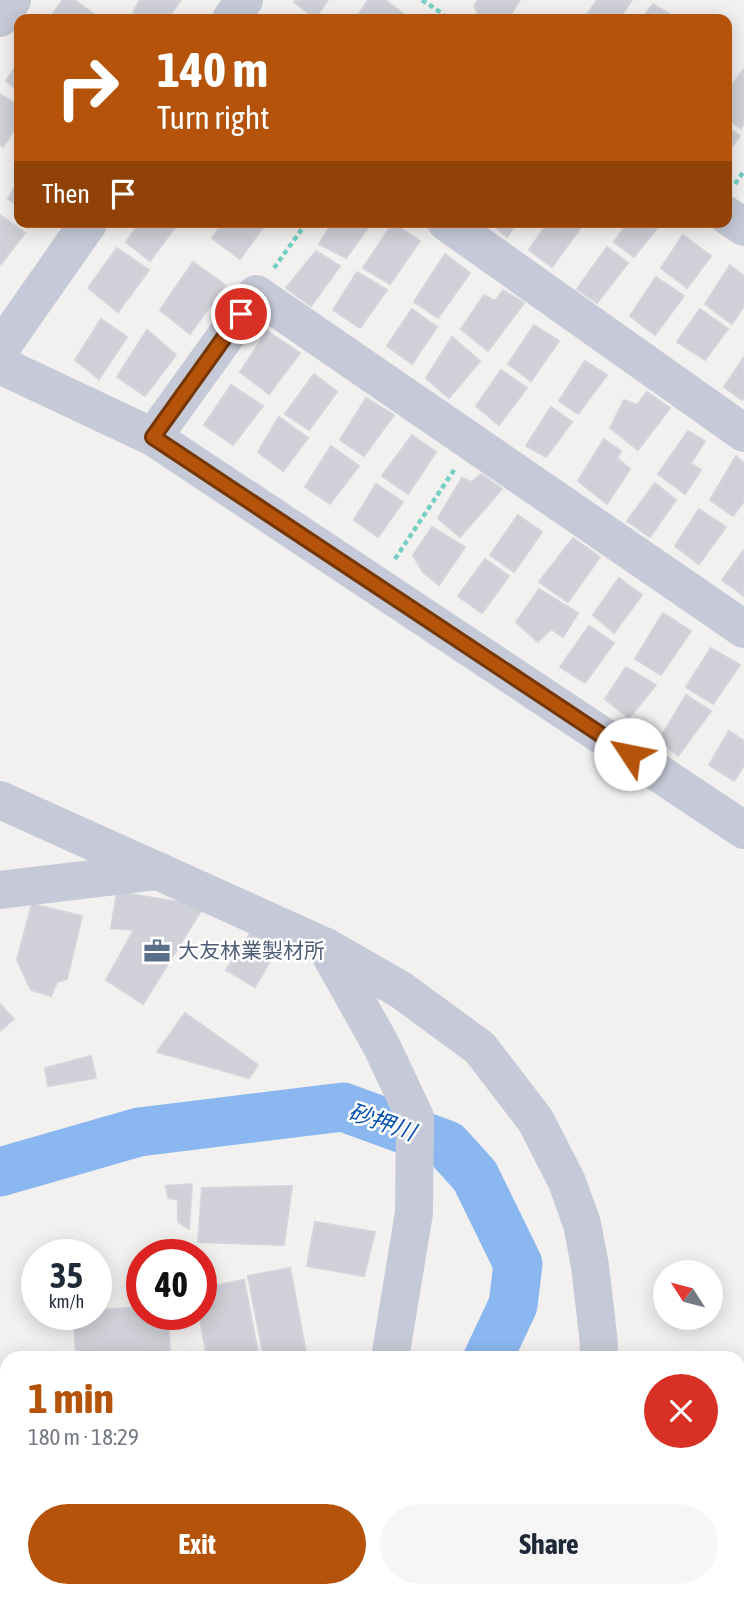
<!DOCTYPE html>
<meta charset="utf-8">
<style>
:root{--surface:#fff;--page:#f6f6f7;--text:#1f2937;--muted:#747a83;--accent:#b45309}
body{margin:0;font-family:"Asap Condensed","Noto Sans JP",sans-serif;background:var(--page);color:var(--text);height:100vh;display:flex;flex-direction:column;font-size:26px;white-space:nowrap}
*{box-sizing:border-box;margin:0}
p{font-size:23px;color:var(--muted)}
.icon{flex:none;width:38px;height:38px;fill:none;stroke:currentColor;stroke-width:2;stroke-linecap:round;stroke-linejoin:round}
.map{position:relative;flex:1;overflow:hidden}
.details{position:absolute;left:0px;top:1351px;width:746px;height:247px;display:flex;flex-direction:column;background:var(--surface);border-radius:21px 21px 0 0;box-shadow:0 4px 18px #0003}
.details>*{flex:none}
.banner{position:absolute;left:14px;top:14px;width:718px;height:214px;border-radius:14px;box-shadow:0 4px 18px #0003;background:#b45309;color:#fff;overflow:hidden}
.needle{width:46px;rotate:306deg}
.fabs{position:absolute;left:653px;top:1260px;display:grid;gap:14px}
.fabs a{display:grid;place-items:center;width:70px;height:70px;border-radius:50%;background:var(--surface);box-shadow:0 4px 18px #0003;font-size:35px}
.speed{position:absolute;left:21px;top:1239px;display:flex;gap:14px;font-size:35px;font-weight:700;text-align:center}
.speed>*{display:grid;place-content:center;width:91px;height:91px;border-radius:50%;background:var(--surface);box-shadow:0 4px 18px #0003;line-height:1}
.speed small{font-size:18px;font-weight:400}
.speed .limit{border:10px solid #d22;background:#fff;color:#111}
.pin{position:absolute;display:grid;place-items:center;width:60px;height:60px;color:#fff;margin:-30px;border:4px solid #fff;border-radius:50%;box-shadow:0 2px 7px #0007}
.me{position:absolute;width:77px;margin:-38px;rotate:304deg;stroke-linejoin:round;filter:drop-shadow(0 0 5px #0008)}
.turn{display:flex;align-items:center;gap:24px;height:147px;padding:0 28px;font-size:32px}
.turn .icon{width:91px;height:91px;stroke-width:2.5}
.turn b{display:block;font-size:49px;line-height:60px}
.then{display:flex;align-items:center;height:66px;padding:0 28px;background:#0003;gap:14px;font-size:26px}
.round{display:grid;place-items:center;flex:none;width:74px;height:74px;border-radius:37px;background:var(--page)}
.overview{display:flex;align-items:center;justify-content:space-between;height:119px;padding:0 28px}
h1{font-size:42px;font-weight:700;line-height:52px;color:var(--accent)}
.button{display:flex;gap:14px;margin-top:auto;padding:14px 28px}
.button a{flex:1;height:80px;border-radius:42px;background:var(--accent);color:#fff;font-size:28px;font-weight:700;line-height:80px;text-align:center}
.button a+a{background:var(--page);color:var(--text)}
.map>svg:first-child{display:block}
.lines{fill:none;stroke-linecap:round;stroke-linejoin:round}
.river{stroke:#8ab7ef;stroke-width:49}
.building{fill:#d0d0d8;stroke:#d4d4dc;stroke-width:2}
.path{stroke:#75d0c3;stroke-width:4.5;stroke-dasharray:5 3.5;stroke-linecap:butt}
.minor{stroke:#c6cad8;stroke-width:38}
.route-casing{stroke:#753606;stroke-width:18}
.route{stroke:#b45309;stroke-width:12}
.labels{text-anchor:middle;stroke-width:5;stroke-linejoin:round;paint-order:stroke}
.service-label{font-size:21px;fill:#4e5e75;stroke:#fff;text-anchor:start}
.water-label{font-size:23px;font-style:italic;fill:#0853b1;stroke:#fff}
</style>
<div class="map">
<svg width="744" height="1597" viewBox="0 0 744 1597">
<rect width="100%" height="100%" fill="#f3f1f0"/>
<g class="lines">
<g class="river">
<path d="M 0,1172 L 139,1132 L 343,1107 L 447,1145 L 475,1176 L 518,1264 L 513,1305 L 488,1358"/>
<path d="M 421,1597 L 422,1591"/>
</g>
</g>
<g class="building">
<path d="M 63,0 L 74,0 L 95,15 L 92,19 L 49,19 Z"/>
<path d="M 140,0 L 181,0 L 167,19 L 146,19 L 133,12 Z"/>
<path d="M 296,0 L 328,0 L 315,18 L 294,2 Z"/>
<path d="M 368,0 L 385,0 L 406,16 L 404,19 L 356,19 Z"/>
<path d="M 478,0 L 520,0 L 508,19 L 481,19 L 474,6 Z"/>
<path d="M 597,0 L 632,0 L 619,19 L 584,19 Z"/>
<path d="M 653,4 L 677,19 L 642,19 Z"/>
<path d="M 19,62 L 19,91 L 6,81 Z"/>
<path d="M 744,69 L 744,123 L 741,128 L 726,118 L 726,93 Z"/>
<path d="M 0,94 L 19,106 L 19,122 L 3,147 L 0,145 Z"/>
<path d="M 726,126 L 740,136 L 726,154 Z"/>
<path d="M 19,179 L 19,206 L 8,199 Z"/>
<path d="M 0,215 L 25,233 L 1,264 L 0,264 Z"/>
<path d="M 140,222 L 179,222 L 150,261 L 126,242 Z"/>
<path d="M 223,222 L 267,222 L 240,259 L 212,238 Z"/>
<path d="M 333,222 L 372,222 L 346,258 L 319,244 Z"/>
<path d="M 490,222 L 517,222 L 507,237 Z"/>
<path d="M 548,222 L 574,222 L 581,227 L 552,267 L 529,250 Z"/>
<path d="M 628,222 L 662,222 L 634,257 L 614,242 Z"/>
<path d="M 393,223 L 420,241 L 390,284 L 363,268 Z"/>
<path d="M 683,235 L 711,256 L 687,288 L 661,268 Z"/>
<path d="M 607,247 L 628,263 L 597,303 L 577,289 Z"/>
<path d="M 117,248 L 149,270 L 118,312 L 88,288 Z"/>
<path d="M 316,251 L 340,266 L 311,306 L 286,288 Z"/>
<path d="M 445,254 L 470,273 L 438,318 L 414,302 Z"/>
<path d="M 193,262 L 225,285 L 190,334 L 160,310 Z"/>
<path d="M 730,265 L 744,276 L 744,306 L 732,324 L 705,304 Z"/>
<path d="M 357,272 L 387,290 L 360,328 L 333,310 Z"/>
<path d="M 656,277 L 684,296 L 655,335 L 630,316 Z"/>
<path d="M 503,290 L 524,303 L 488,351 L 461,329 L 484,295 L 495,301 Z"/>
<path d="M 412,309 L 437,327 L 412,364 L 387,346 Z"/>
<path d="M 700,309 L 728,329 L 705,360 L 677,342 Z"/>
<path d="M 101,319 L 127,337 L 99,379 L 75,360 Z"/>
<path d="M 534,325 L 559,341 L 531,381 L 508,364 Z"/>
<path d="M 147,330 L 176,355 L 145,396 L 117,377 Z"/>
<path d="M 267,331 L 300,353 L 269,394 L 240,372 Z"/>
<path d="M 452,337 L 480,361 L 449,398 L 426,378 Z"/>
<path d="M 744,357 L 744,398 L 742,400 L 724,387 Z"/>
<path d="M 585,361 L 607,375 L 578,414 L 559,401 Z"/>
<path d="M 501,370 L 527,388 L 499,425 L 476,406 Z"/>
<path d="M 314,374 L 337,392 L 309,430 L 285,414 Z"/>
<path d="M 231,385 L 263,406 L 233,445 L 204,425 Z"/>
<path d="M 647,392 L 670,408 L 638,450 L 610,428 L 624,400 L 637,405 Z"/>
<path d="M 366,398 L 394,415 L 364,456 L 340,440 Z"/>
<path d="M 551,407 L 572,422 L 546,457 L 526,446 Z"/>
<path d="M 279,417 L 308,438 L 283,471 L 258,452 Z"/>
<path d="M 688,431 L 705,441 L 691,463 L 701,470 L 685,494 L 658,474 Z"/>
<path d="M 412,435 L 436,452 L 408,494 L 382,476 Z"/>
<path d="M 604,439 L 621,451 L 617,458 L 630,469 L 607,504 L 578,481 Z"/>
<path d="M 331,446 L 359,466 L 330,504 L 305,487 Z"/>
<path d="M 736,456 L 744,463 L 744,502 L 733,516 L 710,500 Z"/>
<path d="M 481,474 L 502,489 L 460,537 L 438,518 L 462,478 L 472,482 Z"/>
<path d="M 655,483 L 676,500 L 650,537 L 627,521 Z"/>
<path d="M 376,484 L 403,502 L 378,537 L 354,520 Z"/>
<path d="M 699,509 L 726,527 L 699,564 L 675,546 Z"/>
<path d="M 518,515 L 542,532 L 514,572 L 490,555 Z"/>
<path d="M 432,527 L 465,547 L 439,585 L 423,572 L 413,555 Z"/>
<path d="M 573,538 L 600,557 L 568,602 L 539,582 Z"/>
<path d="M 744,550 L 744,596 L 722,580 Z"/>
<path d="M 485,559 L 509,576 L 482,613 L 458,596 Z"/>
<path d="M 619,578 L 642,595 L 614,633 L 593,615 Z"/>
<path d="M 539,589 L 578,613 L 563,637 L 551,629 L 538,642 L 516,622 Z"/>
<path d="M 663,613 L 691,631 L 661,675 L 635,659 Z"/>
<path d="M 589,626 L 614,643 L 585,683 L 560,667 Z"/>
<path d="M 711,648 L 740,665 L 713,704 L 686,687 Z"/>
<path d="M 626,667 L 656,685 L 629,718 L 605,699 Z"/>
<path d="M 686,695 L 711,711 L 678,756 L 659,740 Z"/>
<path d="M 729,731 L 744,741 L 744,766 L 734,781 L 709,765 Z"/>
<path d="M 117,892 L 204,906 L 143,1004 L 106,980 L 134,930 L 111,928 Z"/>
<path d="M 32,904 L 82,916 L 67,979 L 57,982 L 51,996 L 31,990 L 17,960 Z"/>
<path d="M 256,925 L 280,943 L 255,987 L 226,970 Z"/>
<path d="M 0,1004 L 14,1019 L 0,1031 Z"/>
<path d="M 185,1013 L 258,1065 L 249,1078 L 157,1052 Z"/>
<path d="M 91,1056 L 96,1078 L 48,1086 L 45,1068 Z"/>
<path d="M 192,1184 L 189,1229 L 178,1222 L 178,1200 L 168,1198 L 166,1186 Z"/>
<path d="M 292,1186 L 284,1245 L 198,1242 L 202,1188 Z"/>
<path d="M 315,1222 L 375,1232 L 364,1276 L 307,1266 Z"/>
<path d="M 290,1268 L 307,1358 L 264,1358 L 248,1276 Z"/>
<path d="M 244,1280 L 259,1358 L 207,1358 L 199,1314 L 201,1314 L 201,1288 Z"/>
<path d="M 142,1307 L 142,1314 L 168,1314 L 170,1355 L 76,1358 L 74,1314 L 96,1314 L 96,1310 Z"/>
<rect x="0" y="1370" width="7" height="115"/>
<path d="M 139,1591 L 185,1591 L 184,1597 L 140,1597 Z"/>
<path d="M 232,1591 L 274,1591 L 273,1597 L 232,1597 Z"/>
</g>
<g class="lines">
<g class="path">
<path d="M 422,0 L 443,14 L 446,19"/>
<path d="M 735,184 L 744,171"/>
<path d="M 274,268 L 307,222"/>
<path d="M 395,559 L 454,470"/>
</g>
<g class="minor">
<path d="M 0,18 L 12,0"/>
<path d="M 231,19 L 244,0"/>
<path d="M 726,215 L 744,227"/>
<path d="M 446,222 L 744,433"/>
<path d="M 0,349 L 89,222"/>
<path d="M 0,365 L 153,437 L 744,830"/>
<path d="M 153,437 L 256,294 L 744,629"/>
<path d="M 0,800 L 326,947 L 401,990 L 480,1048 L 536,1121 L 567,1182 L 582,1224 L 590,1266 L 599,1344 L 598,1358"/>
<path d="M 0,890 L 158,871"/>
<path d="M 326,947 L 381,1045 L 415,1117 L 414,1213 L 390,1358"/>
<path d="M 10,1591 L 27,1597"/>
<path d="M 324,1597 L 325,1591"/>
<path d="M 580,1597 L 581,1591"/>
</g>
</g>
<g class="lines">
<g class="route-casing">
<path id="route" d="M 241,314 L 153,437 L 630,754"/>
</g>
<use href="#route" class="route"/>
</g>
<defs>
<g id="office-bare" transform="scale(2.1)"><path d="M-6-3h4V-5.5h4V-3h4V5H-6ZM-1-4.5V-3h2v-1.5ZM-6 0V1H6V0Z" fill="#5c6f8a" stroke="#fff" stroke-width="2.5" paint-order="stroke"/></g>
</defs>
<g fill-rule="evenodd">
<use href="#office-bare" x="157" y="951"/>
</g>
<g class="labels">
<g class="service-label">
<text x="178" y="958">大友林業製材所</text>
</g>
<g class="water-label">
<text transform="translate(382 1122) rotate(19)" y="8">砂押川</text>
</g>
</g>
</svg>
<div class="fabs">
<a><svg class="needle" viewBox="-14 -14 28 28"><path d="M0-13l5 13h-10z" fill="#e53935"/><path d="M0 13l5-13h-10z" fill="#747a83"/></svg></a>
</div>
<div class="speed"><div>35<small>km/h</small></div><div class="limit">40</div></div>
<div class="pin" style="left:241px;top:314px;background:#d93025"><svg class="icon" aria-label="arrive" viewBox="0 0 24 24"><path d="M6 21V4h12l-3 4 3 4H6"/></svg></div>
<svg class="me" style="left:630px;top:754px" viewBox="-20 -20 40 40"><circle r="19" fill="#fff"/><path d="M0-13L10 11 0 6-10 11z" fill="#b45309"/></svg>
<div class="banner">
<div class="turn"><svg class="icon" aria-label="right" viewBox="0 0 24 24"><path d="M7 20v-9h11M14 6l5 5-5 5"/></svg><div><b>140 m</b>Turn right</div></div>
<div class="then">Then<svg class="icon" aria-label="arrive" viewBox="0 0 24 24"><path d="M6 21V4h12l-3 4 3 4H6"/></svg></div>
</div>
<section class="details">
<div class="overview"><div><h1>1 min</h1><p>180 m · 18:29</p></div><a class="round" style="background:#d93025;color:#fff"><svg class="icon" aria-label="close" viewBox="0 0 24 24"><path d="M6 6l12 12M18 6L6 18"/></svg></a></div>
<div class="button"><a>Exit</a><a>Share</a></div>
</section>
</div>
